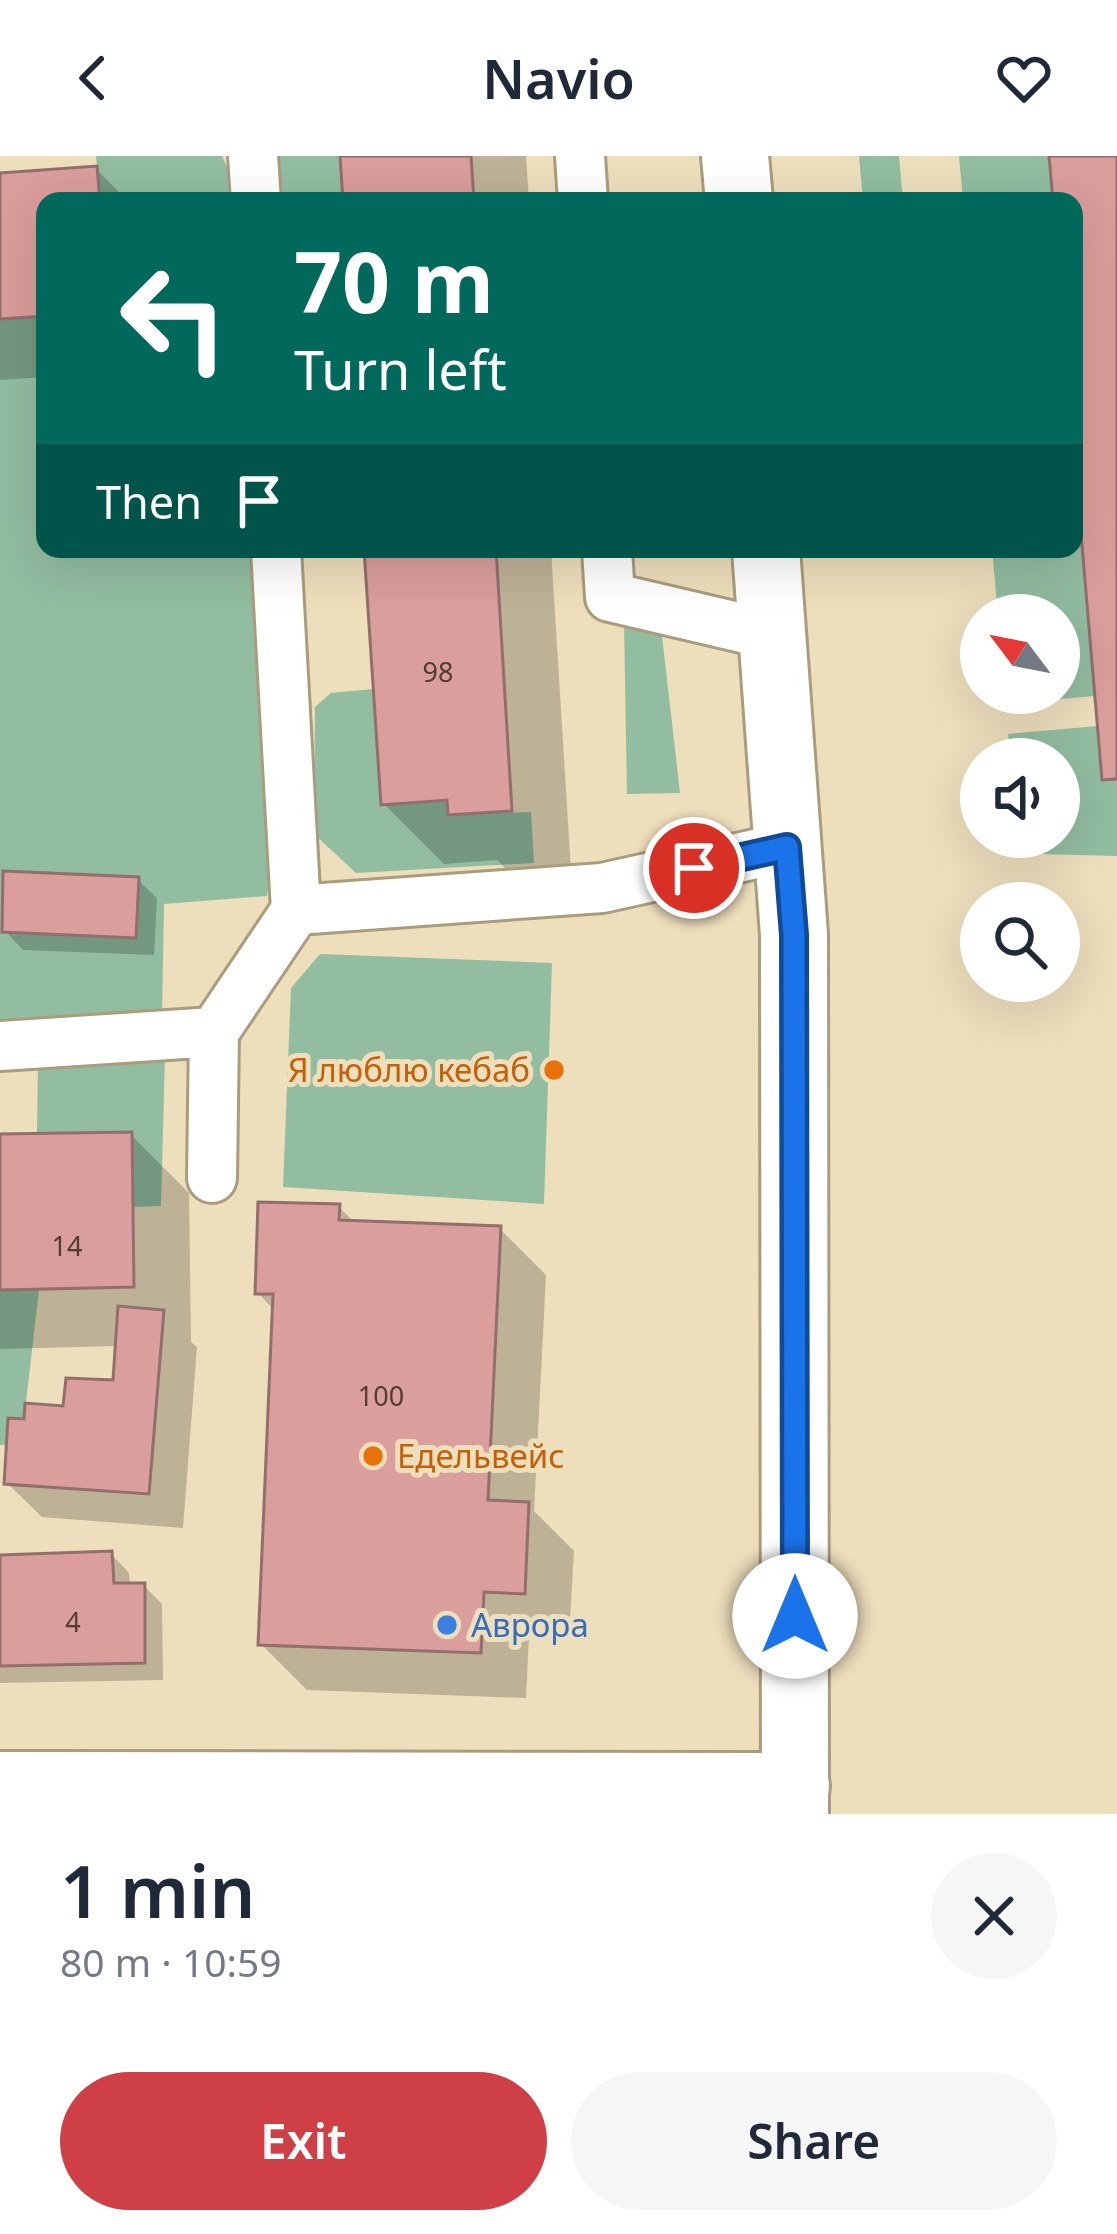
<!DOCTYPE html>
<meta charset="utf-8">
<style>
:root{--surface:#fff;--page:#f6f6f7;--text:#1f2937;--muted:#747a83;--accent:#cf3f46}
body{margin:0;font-family:"Noto Sans",sans-serif;background:var(--page);color:var(--text);height:100vh;display:flex;flex-direction:column;font-size:45px;white-space:nowrap}
*{box-sizing:border-box;margin:0}
p{font-size:39px;color:var(--muted)}
.icon{flex:none;width:66px;height:66px;fill:none;stroke:currentColor;stroke-width:2;stroke-linecap:round;stroke-linejoin:round}
.map{position:relative;height:1658px;overflow:hidden}
.drawer{display:flex;flex-direction:column;background:var(--surface);flex:1}
.drawer>*{flex:none}
.banner{position:absolute;left:36px;top:36px;width:1047px;height:366px;border-radius:24px;box-shadow:0 12px 48px #0002;background:#00695c;color:#fff;overflow:hidden}
.needle{width:78px;rotate:302deg}
.tools{position:absolute;left:960px;top:438px;display:grid;gap:24px}
.tools a{display:grid;place-items:center;width:120px;height:120px;border-radius:50%;background:var(--surface);box-shadow:0 12px 48px #0002;font-size:60px}
.pin{position:absolute;display:grid;place-items:center;width:102px;height:102px;color:#fff;margin:-51px;border:6px solid #fff;border-radius:50%;box-shadow:0 3px 12px #0007}
.me{position:absolute;width:132px;margin:-66px;rotate:0deg;stroke-linejoin:round;filter:drop-shadow(0 0 9px #0008)}
.turn{display:flex;align-items:center;gap:42px;height:252px;padding:0 60px;font-size:54px}
.turn .icon{width:156px;height:156px;stroke-width:2.5}
.turn b{display:block;font-size:84px;line-height:102px}
.then{display:flex;align-items:center;height:114px;padding:0 60px;background:#0003;gap:24px;font-size:45px}
.round{display:grid;place-items:center;flex:none;width:126px;height:126px;border-radius:63px;background:var(--page)}
.head{display:flex;align-items:center;justify-content:space-between;height:204px;padding:0 60px}
h1{font-size:72px;font-weight:600;line-height:90px}
.primary-button{display:flex;gap:24px;margin-top:auto;padding:24px 60px}
.primary-button a{flex:1;height:138px;border-radius:72px;background:var(--accent);color:#fff;font-size:48px;font-weight:600;line-height:138px;text-align:center}
.primary-button a+a{background:var(--page);color:var(--text)}
header{display:flex;justify-content:space-between;align-items:center;height:156px;padding:0 60px;background:var(--surface);font-size:54px;font-weight:600}
.map>svg:first-child{display:block}
.green{fill:#92bda1}
.shadow{fill:#0003}
.building{fill:#da9e9c;stroke:#936e6d;stroke-width:3}
.lines{fill:none;stroke-linecap:round;stroke-linejoin:round}
.service-casing{stroke:#aa9c7c;stroke-width:54}
.minor-casing{stroke:#aa9c7c;stroke-width:72}
.secondary-casing{stroke:#aa9c7c;stroke-width:72}
.service{stroke:#fff;stroke-width:48}
.minor{stroke:#fff;stroke-width:66}
.secondary{stroke:#fff;stroke-width:66}
.route-casing{stroke:#114b97;stroke-width:30}
.route{stroke:#1a73e8;stroke-width:21}
.food-dot{fill:#e8710a;stroke:#eddebc;stroke-width:4.5}
.shop-dot{fill:#3f7fe0;stroke:#eddebc;stroke-width:4.5}
.labels{text-anchor:middle;stroke-width:10;stroke-linejoin:round;paint-order:stroke}
.number-label{font-size:27px;fill:#513d34}
.food-label{font-size:33px;fill:#c56008;stroke:#eddebc;text-anchor:end}
.shop-label{font-size:33px;fill:#366cbe;stroke:#eddebc;text-anchor:start}
</style>
<header><svg class="icon" aria-label="back" viewBox="0 0 24 24"><path d="M15 5l-7 7 7 7"/></svg>Navio<svg class="icon" aria-label="heart" viewBox="0 0 24 24"><path d="M12 20l-8-8c-3-5 5-10 8-4 3-6 11-1 8 4z"/></svg></header>
<div class="map">
<svg width="1117" height="1658" viewBox="0 0 1117 1658">
<rect width="100%" height="100%" fill="#eddebc"/>
<g class="green">
<path d="M 96,0 L 222,0 L 232,22 L 234,45 L 100,45 Z"/>
<path d="M 274,0 L 340,0 L 343,45 L 276,45 Z"/>
<path d="M 859,0 L 899,0 L 903,45 L 863,45 Z"/>
<path d="M 959,0 L 1049,0 L 1053,45 L 963,45 Z"/>
<path d="M 45,160 L 45,393 L 257,393 L 273,698 L 267,740 L 164,748 L 162,859 L 0,869 L 0,163 Z"/>
<path d="M 1074,295 L 1095,540 L 1005,548 L 1004,537 L 1059,537 L 1059,459 L 998,459 L 992,393 L 1074,393 Z"/>
<path d="M 624,466 L 661,471 L 680,637 L 627,638 Z"/>
<path d="M 373,533 L 381,649 L 447,644 L 449,659 L 531,656 L 534,707 L 356,717 L 314,678 L 315,551 L 331,537 Z"/>
<path d="M 1097,570 L 1102,623 L 1117,623 L 1117,700 L 1042,698 L 1022,681 L 1059,681 L 1059,603 L 1011,603 L 1008,578 Z"/>
<path d="M 320,798 L 552,807 L 544,1048 L 283,1031 L 291,832 Z"/>
<path d="M 165,899 L 161,1050 L 133,1051 L 131,976 L 37,977 L 38,903 Z"/>
<path d="M 0,1134 L 39,1134 L 24,1263 L 7,1289 L 0,1289 Z"/>
</g>
<g class="shadow">
<path d="M 343,0 L 526,0 L 529,45 L 345,45 Z"/>
<path d="M 96,13 L 128,45 L 45,45 L 45,221 L 0,224 L 0,20 Z"/>
<path d="M 367,393 L 551,393 L 571,714 L 511,718 L 497,704 L 444,708 L 384,648 Z"/>
<path d="M 138,724 L 157,742 L 154,799 L 23,794 L 5,775 Z"/>
<path d="M 131,979 L 189,1037 L 191,1186 L 197,1191 L 183,1372 L 42,1361 L 7,1327 L 27,1266 L 66,1253 L 116,1228 L 118,1190 L 0,1193 L 0,982 Z"/>
<path d="M 339,1051 L 355,1067 L 500,1073 L 546,1119 L 534,1355 L 574,1395 L 569,1482 L 529,1481 L 526,1542 L 307,1534 L 261,1488 L 275,1155 L 258,1137 Z"/>
<path d="M 111,1398 L 129,1417 L 130,1430 L 144,1430 L 162,1448 L 163,1524 L 0,1527 L 0,1402 Z"/>
</g>
<g class="building">
<path d="M 340,0 L 471,0 L 474,45 L 343,45 Z"/>
<path d="M 1049,0 L 1117,0 L 1117,623 L 1102,624 L 1074,295 L 1074,45 L 1053,45 Z"/>
<path d="M 97,10 L 100,45 L 45,45 L 45,160 L 0,163 L 0,17 Z"/>
<path d="M 364,393 L 496,393 L 512,655 L 448,659 L 447,644 L 381,649 Z"/>
<path d="M 3,715 L 139,721 L 136,782 L 2,776 Z"/>
<path d="M 132,976 L 134,1131 L 0,1134 L 0,978 Z"/>
<path d="M 258,1046 L 340,1048 L 339,1064 L 501,1070 L 488,1344 L 529,1346 L 525,1438 L 484,1436 L 481,1497 L 258,1489 L 273,1138 L 255,1138 Z"/>
<path d="M 118,1150 L 164,1154 L 149,1338 L 4,1328 L 8,1262 L 24,1263 L 25,1247 L 63,1250 L 66,1222 L 113,1224 Z"/>
<path d="M 112,1395 L 114,1427 L 145,1427 L 145,1507 L 0,1510 L 0,1399 Z"/>
</g>
<g class="lines">
<g class="service-casing">
<g id="service">
<path d="M 253,0 L 256,45"/>
<path d="M 580,0 L 583,45"/>
<path d="M 276,393 L 296,754"/>
<path d="M 607,393 L 610,441 L 772,479"/>
<path d="M 0,890 L 214,876 L 296,754 L 602,732 L 787,691"/>
<path d="M 212,1022 L 214,876"/>
</g>
</g>
<g class="minor-casing">
<path id="minor" d="M 0,1629 L 796,1630"/>
</g>
<g class="secondary-casing">
<g id="secondary">
<path d="M 735,0 L 739,45"/>
<path d="M 766,393 L 794,779 L 795,1658"/>
</g>
</g>
<use href="#service" class="service"/>
<use href="#minor" class="minor"/>
<use href="#secondary" class="secondary"/>
</g>
<g class="lines">
<g class="route-casing">
<path id="route" d="M 694,712 L 787,691 L 794,779 L 795,1460"/>
</g>
<use href="#route" class="route"/>
</g>
<g class="food-dot">
<circle cx="554" cy="914" r="12"/>
<circle cx="373" cy="1300" r="12"/>
</g>
<circle class="shop-dot" cx="447" cy="1469" r="12"/>
<g class="labels">
<g class="number-label">
<text x="438" y="526">98</text>
<text x="67" y="1100">14</text>
<text x="381" y="1250">100</text>
<text x="73" y="1476">4</text>
</g>
<g class="food-label">
<text x="530" y="926">Я люблю кебаб</text>
<text x="397" y="1312" text-anchor="start">Едельвейс</text>
</g>
<g class="shop-label">
<text x="471" y="1481">Аврора</text>
</g>
</g>
</svg>
<div class="tools">
<a><svg class="needle" viewBox="-14 -14 28 28"><path d="M0-13l5 13h-10z" fill="#e53935"/><path d="M0 13l5-13h-10z" fill="#747a83"/></svg></a>
<a><svg class="icon" aria-label="sound" viewBox="0 0 24 24"><path d="M4 9h4l5-4v14l-5-4H4zM17 9q2 3 0 6"/></svg></a>
<a><svg class="icon" aria-label="search" viewBox="0 0 24 24"><circle cx="10" cy="10" r="6"/><path d="M15 15l6 6"/></svg></a>
</div>
<div class="pin" style="left:694px;top:712px;background:#d93025"><svg class="icon" aria-label="arrive" viewBox="0 0 24 24"><path d="M6 21V4h12l-3 4 3 4H6"/></svg></div>
<svg class="me" style="left:795px;top:1460px" viewBox="-20 -20 40 40"><circle r="19" fill="#fff"/><path d="M0-13L10 11 0 6-10 11z" fill="#1a73e8"/></svg>
<div class="banner">
<div class="turn"><svg class="icon" aria-label="left" viewBox="0 0 24 24"><path d="M17 20v-9H6M10 6l-5 5 5 5"/></svg><div><b>70 m</b>Turn left</div></div>
<div class="then">Then<svg class="icon" aria-label="arrive" viewBox="0 0 24 24"><path d="M6 21V4h12l-3 4 3 4H6"/></svg></div>
</div>
</div>
<section class="drawer">
<div class="head"><div><h1>1 min</h1><p>80 m · 10:59</p></div><a class="round"><svg class="icon" aria-label="close" viewBox="0 0 24 24"><path d="M6 6l12 12M18 6L6 18"/></svg></a></div>
<div class="primary-button"><a>Exit</a><a>Share</a></div>
</section>
